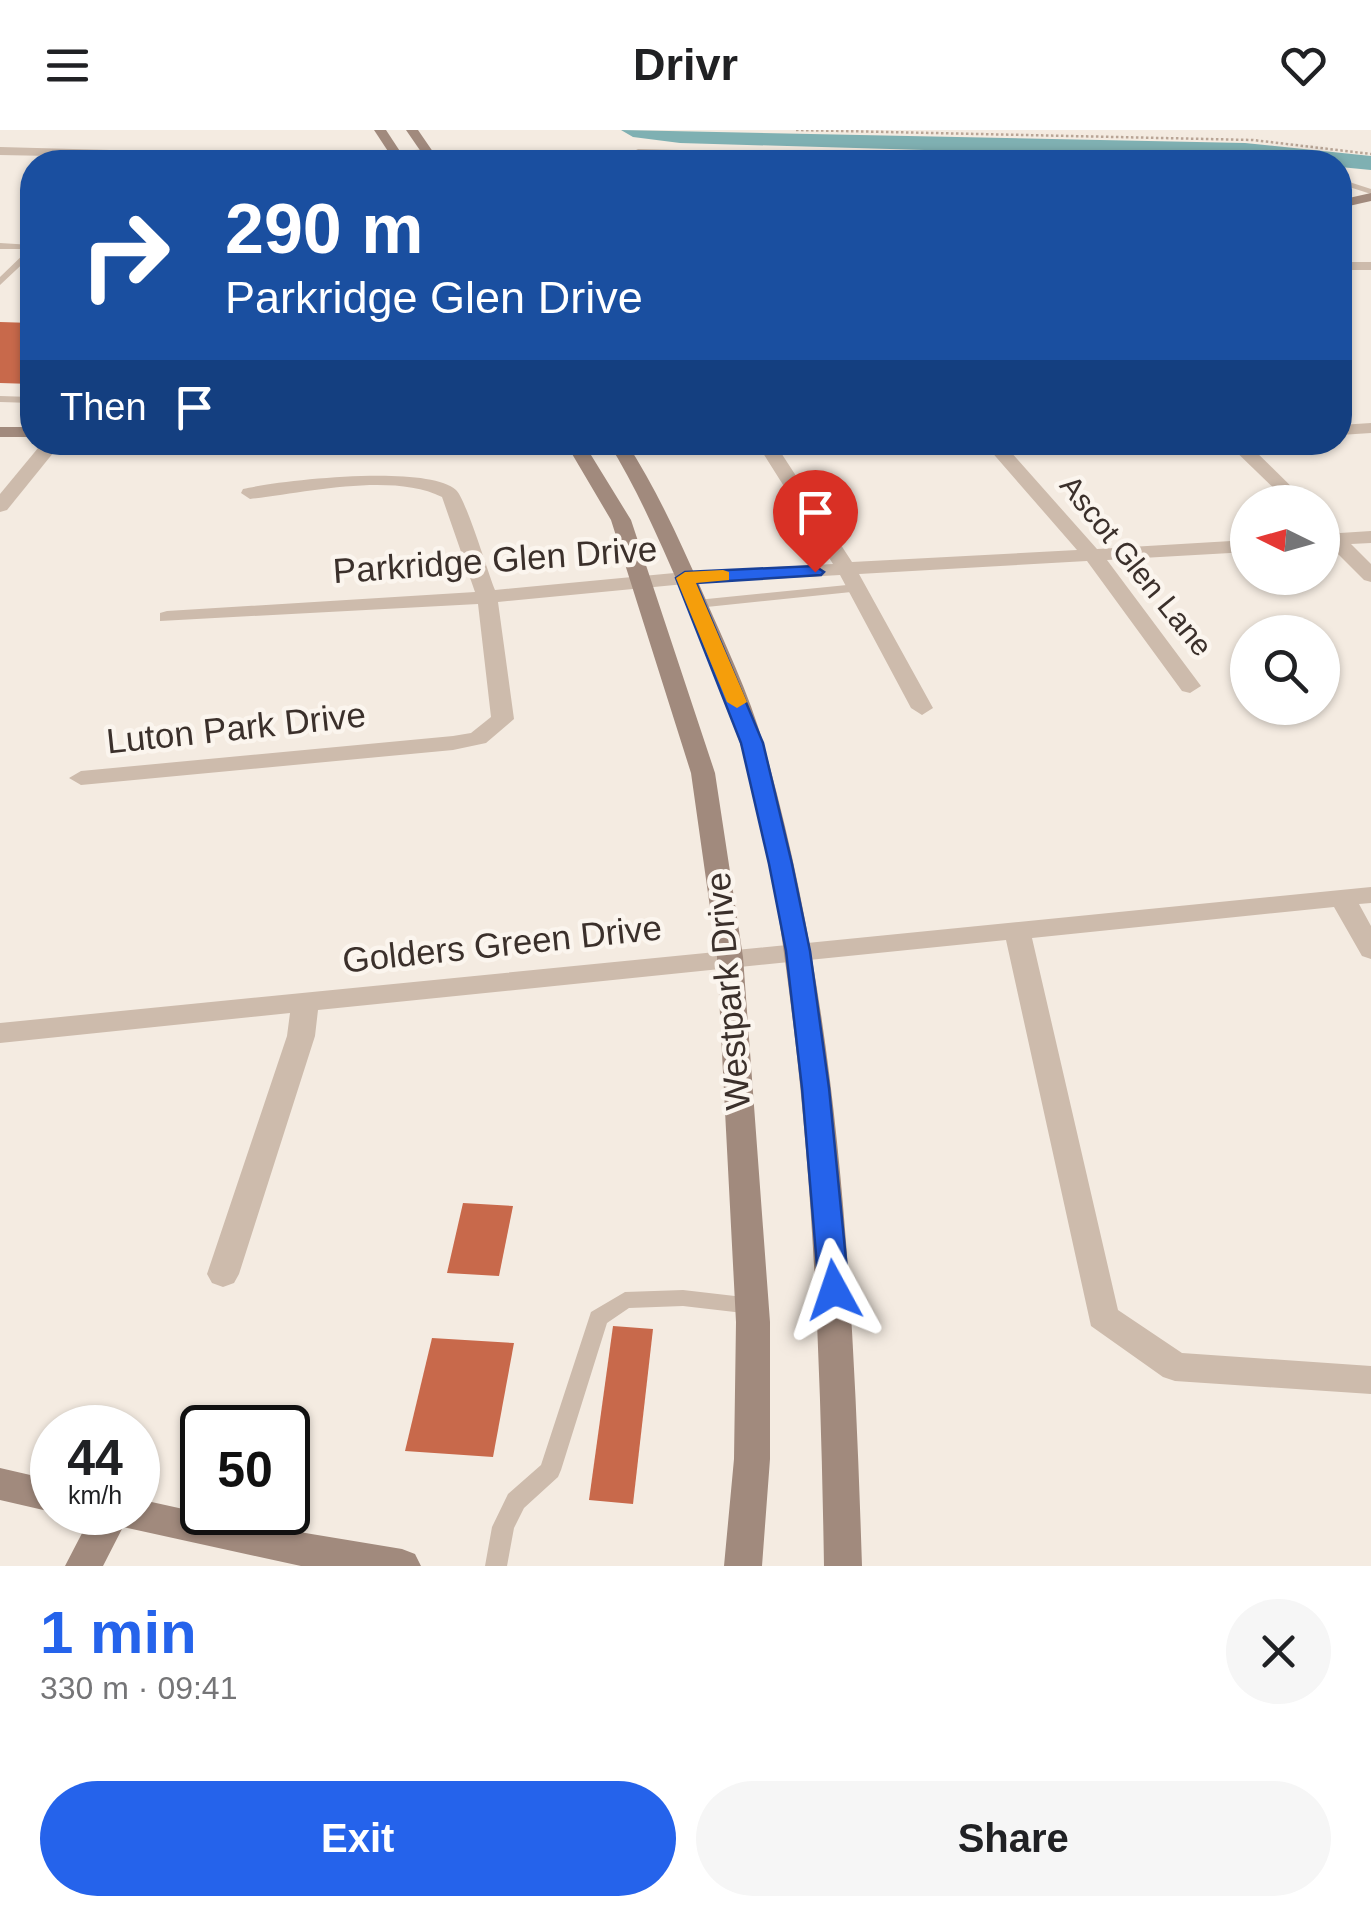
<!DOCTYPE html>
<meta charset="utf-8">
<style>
:root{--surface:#fff;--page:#f6f6f6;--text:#202124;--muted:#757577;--accent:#2563eb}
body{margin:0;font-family:Helvetica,sans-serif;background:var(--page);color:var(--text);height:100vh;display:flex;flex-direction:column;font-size:38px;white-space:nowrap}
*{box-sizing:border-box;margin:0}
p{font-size:32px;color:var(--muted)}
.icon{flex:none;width:55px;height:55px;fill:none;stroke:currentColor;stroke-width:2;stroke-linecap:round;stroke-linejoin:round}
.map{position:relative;height:1436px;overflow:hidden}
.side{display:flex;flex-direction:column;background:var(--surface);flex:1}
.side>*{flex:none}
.banner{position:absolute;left:20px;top:20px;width:1332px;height:305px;border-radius:40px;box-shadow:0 2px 8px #0004;background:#1a4fa0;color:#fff;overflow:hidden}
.needle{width:65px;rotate:275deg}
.tools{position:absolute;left:1230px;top:355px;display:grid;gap:20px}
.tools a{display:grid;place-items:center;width:110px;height:110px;border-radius:50%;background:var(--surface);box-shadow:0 2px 8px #0004;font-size:50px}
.speed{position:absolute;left:30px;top:1275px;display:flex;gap:20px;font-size:50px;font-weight:700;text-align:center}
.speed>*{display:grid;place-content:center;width:130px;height:130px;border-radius:50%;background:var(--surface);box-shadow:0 2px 8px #0004;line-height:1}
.speed small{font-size:25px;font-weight:400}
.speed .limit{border:5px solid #111;border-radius:15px;background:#fff;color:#111}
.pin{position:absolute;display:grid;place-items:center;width:85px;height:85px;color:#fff;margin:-102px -42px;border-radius:50% 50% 50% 0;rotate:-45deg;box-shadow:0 0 10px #0007}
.pin .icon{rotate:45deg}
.me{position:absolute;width:110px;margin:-55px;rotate:355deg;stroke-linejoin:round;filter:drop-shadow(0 0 8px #0008)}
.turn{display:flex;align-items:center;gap:35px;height:210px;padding:0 40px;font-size:45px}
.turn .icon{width:130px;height:130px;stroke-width:2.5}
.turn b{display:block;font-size:70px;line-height:85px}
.then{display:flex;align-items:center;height:95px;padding:0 40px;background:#0003;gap:20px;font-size:38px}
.round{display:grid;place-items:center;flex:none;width:105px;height:105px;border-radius:52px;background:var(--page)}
.head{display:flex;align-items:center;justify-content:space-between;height:170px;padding:0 40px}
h1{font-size:60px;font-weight:700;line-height:75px;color:var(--accent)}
.action{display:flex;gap:20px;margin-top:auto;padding:20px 40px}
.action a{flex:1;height:115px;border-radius:60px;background:var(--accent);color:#fff;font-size:40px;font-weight:700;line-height:115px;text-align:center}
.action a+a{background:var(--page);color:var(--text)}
header{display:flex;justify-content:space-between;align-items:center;height:130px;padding:0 40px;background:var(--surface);font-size:45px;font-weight:700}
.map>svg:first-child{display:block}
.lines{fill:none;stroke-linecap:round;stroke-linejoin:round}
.river{fill:#7fb0b2;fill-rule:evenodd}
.building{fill:#c8694b}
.path{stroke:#b9a596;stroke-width:2.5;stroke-dasharray:2.5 2.5;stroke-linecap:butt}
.lane{fill:#cdbbac;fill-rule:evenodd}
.street{fill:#cdbbac;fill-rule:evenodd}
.secondary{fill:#a18a7d;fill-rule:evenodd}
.route{fill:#2563eb;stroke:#184099;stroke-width:2.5}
.slow{fill:#f59e0b}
.labels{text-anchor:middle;stroke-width:9;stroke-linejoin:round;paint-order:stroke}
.far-street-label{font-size:30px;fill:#3b302b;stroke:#fbf5ee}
.street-label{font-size:35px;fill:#3b302b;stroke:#fbf5ee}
</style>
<header><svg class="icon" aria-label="menu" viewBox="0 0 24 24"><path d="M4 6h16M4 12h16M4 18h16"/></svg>Drivr<svg class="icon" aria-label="heart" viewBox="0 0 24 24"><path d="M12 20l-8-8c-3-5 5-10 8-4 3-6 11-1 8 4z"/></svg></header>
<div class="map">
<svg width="1371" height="1436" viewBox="0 0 1371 1436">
<rect width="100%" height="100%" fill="#f4ebe1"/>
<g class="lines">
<path class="river" d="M 621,0 L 1245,13 L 1371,26 L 1371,40 L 1340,37 L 1340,32 L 680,13 L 633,7 Z"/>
</g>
<g class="building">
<path d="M 0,192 L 32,193 L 32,254 L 0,253 Z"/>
<path d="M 463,1073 L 513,1076 L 499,1146 L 447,1143 Z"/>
<path d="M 613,1196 L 653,1199 L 633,1374 L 589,1370 Z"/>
<path d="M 432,1208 L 514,1213 L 493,1327 L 405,1321 Z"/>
</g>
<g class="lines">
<path class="path" d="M 796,0 L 1253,10 L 1371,24"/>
<g class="lane">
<path d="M 638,19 L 1109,30 L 1113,32 L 1031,32 L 641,23 L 638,32 L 630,32 L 634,21 Z"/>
<path d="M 1340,49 L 1371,59 L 1371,64 L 1340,54 Z"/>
<path d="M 0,113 L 32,115 L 32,125 L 0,155 L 0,147 L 29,119 L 0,119 Z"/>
<path d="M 0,266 L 32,267 L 32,273 L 0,272 Z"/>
<path d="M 857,454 L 861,455 L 861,461 L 697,478 L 691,474 L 697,470 Z"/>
<path d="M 683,1160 L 752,1168 L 759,1170 L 762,1176 L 759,1182 L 752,1184 L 683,1176 L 629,1178 L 607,1193 L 561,1340 L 558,1347 L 524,1378 L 514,1398 L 507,1436 L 485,1436 L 492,1397 L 508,1364 L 541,1335 L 591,1182 L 625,1162 Z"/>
</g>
<g class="street">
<path d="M 0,17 L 332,26 L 428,19 L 434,23 L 351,32 L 0,25 Z"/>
<rect x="1340" y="132" width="31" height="8"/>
<path d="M 1371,293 L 1371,303 L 1340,305 L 1340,295 Z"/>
<path d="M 43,312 L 62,312 L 7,380 L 0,382 L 0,364 Z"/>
<path d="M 756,312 L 774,312 L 852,432 L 1077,420 L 983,312 L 1002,312 L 1097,419 L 1248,410 L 1248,422 L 1107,430 L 1201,556 L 1190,563 L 1182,561 L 1087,431 L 859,444 L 933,578 L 922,585 L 911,578 L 840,445 L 685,454 L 498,472 L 514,589 L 486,613 L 453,620 L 81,655 L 69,648 L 81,641 L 453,606 L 471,603 L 491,587 L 478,474 L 160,491 L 160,483 L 167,481 L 475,462 L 442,367 C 392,342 304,363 250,369 L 241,363 L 243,359 C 282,350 427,334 456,360 C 466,369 488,443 495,460 L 685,442 L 833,434 Z"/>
<path d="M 1226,312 L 1246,312 L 1307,372 L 1288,372 Z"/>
<path d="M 1322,390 L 1340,403 L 1371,401 L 1371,413 L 1351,414 L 1371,434 L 1371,452 L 1364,450 L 1330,416 L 1322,415 Z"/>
<path d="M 1371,757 L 1371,773 L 1359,774 L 1371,796 L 1371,829 L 1362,826 L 1334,777 L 1032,808 L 1118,1180 L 1182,1223 L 1371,1236 L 1371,1264 L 1175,1251 L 1163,1247 L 1091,1196 L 1006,810 L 318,880 L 315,906 L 239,1144 L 234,1153 L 223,1157 L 212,1153 L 207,1144 L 287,906 L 290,883 L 0,913 L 0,893 Z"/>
</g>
<g class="secondary">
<path d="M 374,0 L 386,0 L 407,32 L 395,32 Z"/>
<path d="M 406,0 L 418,0 L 440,32 L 428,32 Z"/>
<path d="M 1371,63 L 1371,71 L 1340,78 L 1340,70 Z"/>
<rect x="0" y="297" width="32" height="10"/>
<path d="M 565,312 L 583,312 L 631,390 L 715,643 L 743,827 L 770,1192 L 770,1329 L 762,1436 L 724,1436 L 734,1329 L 736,1192 L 717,827 L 691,643 L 611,390 Z"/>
<path d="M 608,312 L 626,312 C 657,360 679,409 702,461 C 724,512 749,563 764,616 C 840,882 853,1161 862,1436 L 824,1436 C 821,1256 815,1078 794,900 C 782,803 769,703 739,610 C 723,559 702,510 682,462 C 659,410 638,360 608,312 Z"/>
<path d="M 0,1338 L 52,1350 L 52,1382 L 0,1370 Z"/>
<path d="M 138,1369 L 251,1394 L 402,1419 L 415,1424 L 421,1436 L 301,1436 L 123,1397 L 103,1436 L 65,1436 L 93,1382 L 138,1382 Z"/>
</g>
</g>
<path class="route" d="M 815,436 L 824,442 L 821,445 L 696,453 L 763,613 L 792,734 L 810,821 L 829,958 L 849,1160 L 845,1168 L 824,1168 L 819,1160 L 802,958 L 786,821 L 769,734 L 741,613 L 676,448 L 685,442 Z"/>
<path class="slow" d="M 723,440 L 729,442 L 729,450 L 696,453 L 747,572 L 737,578 L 727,572 L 676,448 L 685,442 Z"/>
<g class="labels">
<g class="far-street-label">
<text transform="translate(1136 436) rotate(51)" y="10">Ascot Glen Lane</text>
</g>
<g class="street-label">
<text transform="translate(495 430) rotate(-4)" y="12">Parkridge Glen Drive</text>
<text transform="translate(236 598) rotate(-6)" y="12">Luton Park Drive</text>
<text transform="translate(502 814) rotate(-6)" y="12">Golders Green Drive</text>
<text transform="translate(728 861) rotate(-95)" y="12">Westpark Drive</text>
</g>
</g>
</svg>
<div class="tools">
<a><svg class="needle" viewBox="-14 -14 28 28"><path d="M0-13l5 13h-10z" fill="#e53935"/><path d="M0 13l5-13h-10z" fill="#757577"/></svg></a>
<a><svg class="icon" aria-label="search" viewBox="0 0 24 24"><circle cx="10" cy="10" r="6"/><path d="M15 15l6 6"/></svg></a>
</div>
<div class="speed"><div>44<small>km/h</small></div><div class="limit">50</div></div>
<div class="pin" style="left:815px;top:442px;background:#d93025"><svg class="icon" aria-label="arrive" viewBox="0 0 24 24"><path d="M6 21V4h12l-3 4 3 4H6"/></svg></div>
<svg class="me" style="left:834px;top:1160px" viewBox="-20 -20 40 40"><path d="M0-17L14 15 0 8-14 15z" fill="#2563eb" stroke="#fff" stroke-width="4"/></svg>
<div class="banner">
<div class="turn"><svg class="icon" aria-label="right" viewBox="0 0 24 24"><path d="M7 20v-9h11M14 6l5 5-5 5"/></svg><div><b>290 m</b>Parkridge Glen Drive</div></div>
<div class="then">Then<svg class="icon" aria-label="arrive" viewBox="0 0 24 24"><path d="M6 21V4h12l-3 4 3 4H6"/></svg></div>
</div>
</div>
<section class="side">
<div class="head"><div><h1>1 min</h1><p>330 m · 09:41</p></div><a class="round"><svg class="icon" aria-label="close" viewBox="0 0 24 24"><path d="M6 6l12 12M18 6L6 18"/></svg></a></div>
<div class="action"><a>Exit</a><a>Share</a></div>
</section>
